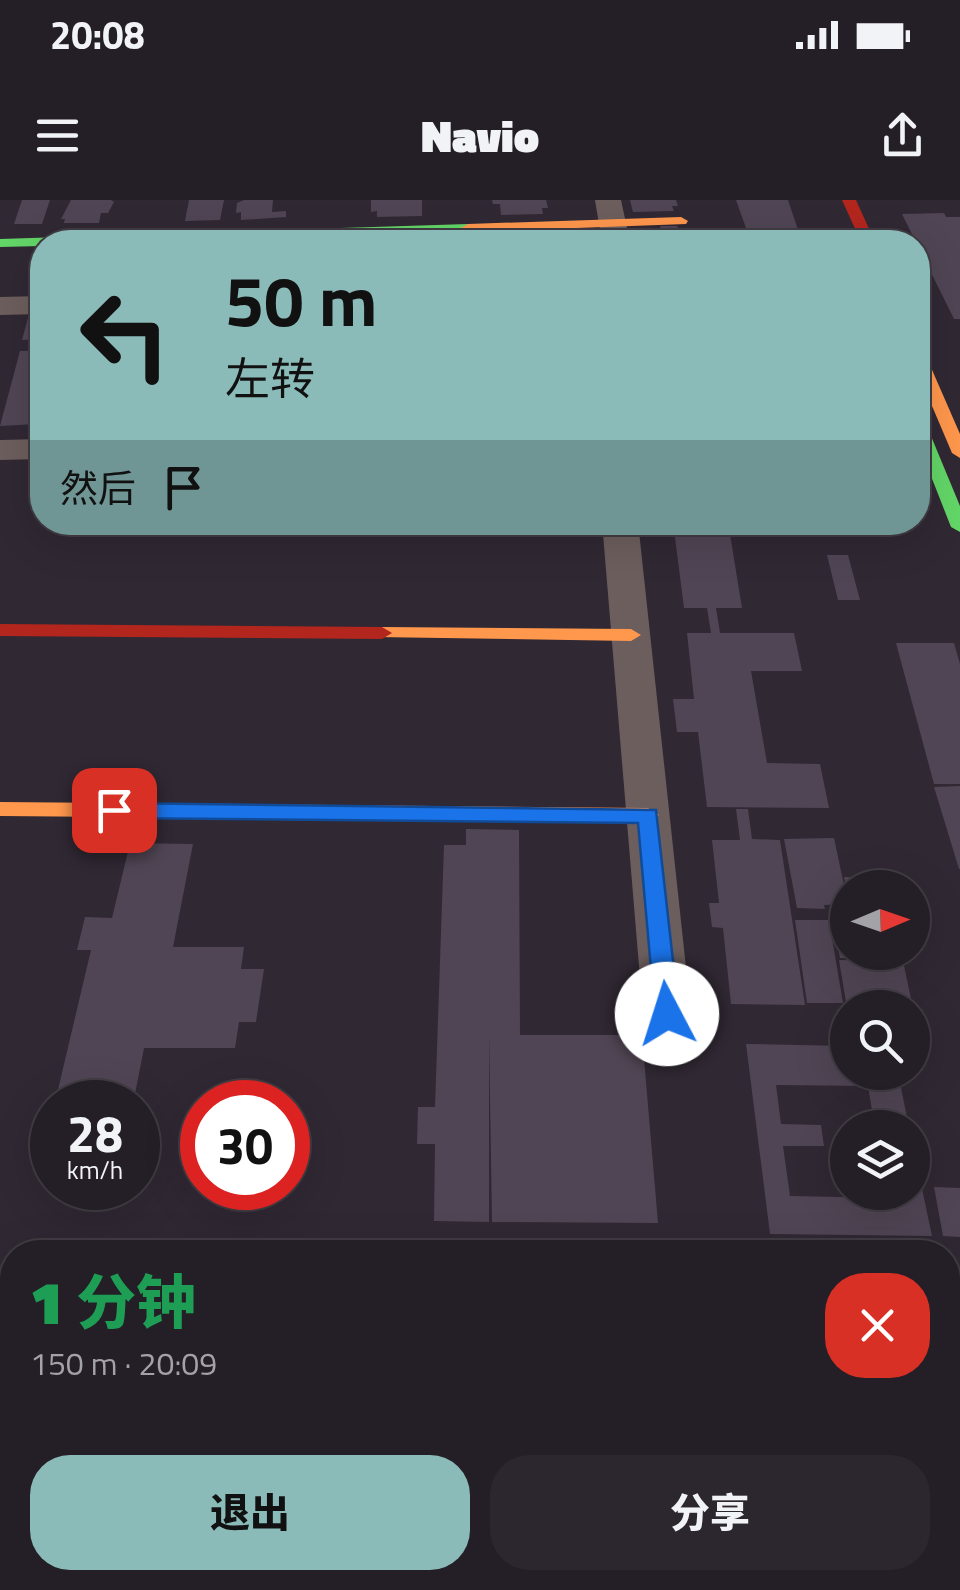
<!DOCTYPE html>
<html lang="zh">
<meta charset="utf-8">
<style>
:root{--surface:#241e26;--page:#2c272e;--text:#f1f3f6;--muted:#a3a2a7;--line:#413c43;--accent:#8bbbb9}
body{margin:0;font-family:"Titillium Web","Noto Sans SC",sans-serif;background:var(--page);color:var(--text);height:100vh;display:flex;flex-direction:column;font-size:38px;white-space:nowrap}
*{box-sizing:border-box;margin:0}
p{font-size:32px;color:var(--muted)}
.icon{flex:none;width:55px;height:55px;fill:none;stroke:currentColor;stroke-width:2;stroke-linecap:round;stroke-linejoin:round}
.map{position:relative;flex:1;overflow:hidden}
.panel{position:absolute;left:0px;top:1040px;width:960px;height:350px;display:flex;flex-direction:column;background:var(--surface);border-radius:40px 40px 0 0;box-shadow:0 10px 40px #0002,0 0 0 2px var(--line)}
.panel>*{flex:none}
.guide{position:absolute;left:30px;top:30px;width:900px;height:305px;border-radius:40px;box-shadow:0 10px 40px #0002,0 0 0 2px var(--line);background:#8bbbb9;color:#111;overflow:hidden}
.needle{width:65px;rotate:88deg}
.controls{position:absolute;left:830px;top:670px;display:grid;gap:20px}
.controls a{display:grid;place-items:center;width:100px;height:100px;border-radius:50%;background:var(--surface);box-shadow:0 10px 40px #0002,0 0 0 2px var(--line);font-size:50px}
.speed{position:absolute;left:30px;top:880px;display:flex;gap:20px;font-size:50px;font-weight:700;text-align:center}
.speed>*{display:grid;place-content:center;width:130px;height:130px;border-radius:50%;background:var(--surface);box-shadow:0 10px 40px #0002,0 0 0 2px var(--line);line-height:1}
.speed small{font-size:25px;font-weight:400}
.speed .limit{border:15px solid #d22;background:#fff;color:#111}
.pin{position:absolute;display:grid;place-items:center;width:85px;height:85px;color:#fff;margin:-42px;border-radius:20px;box-shadow:0 5px 15px #0006}
.me{position:absolute;width:110px;margin:-55px;rotate:355deg;stroke-linejoin:round;filter:drop-shadow(0 0 8px #0008)}
.turn{display:flex;align-items:center;gap:35px;height:210px;padding:0 30px;font-size:45px}
.turn .icon{width:130px;height:130px;stroke-width:2.5}
.turn b{display:block;font-size:70px;line-height:85px}
.then{display:flex;align-items:center;height:95px;padding:0 30px;background:#0003;gap:20px;font-size:38px}
.round{display:grid;place-items:center;flex:none;width:105px;height:105px;border-radius:40px;background:var(--page)}
.summary{display:flex;align-items:center;justify-content:space-between;height:170px;padding:0 30px}
h1{font-size:60px;font-weight:800;line-height:75px;color:#1e9e55}
.button{display:flex;gap:20px;margin-top:auto;padding:20px 30px}
.button a{flex:1;height:115px;border-radius:40px;background:var(--accent);color:#111;font-size:40px;font-weight:800;line-height:115px;text-align:center}
.button a+a{background:var(--page);color:var(--text)}
.status{display:flex;justify-content:space-between;align-items:center;height:70px;padding:0 50px;background:var(--surface);direction:ltr}
.status svg{height:28px;fill:currentColor}
header{display:flex;justify-content:space-between;align-items:center;height:130px;padding:0 30px;background:var(--surface);font-size:45px;font-weight:800}
.map>svg:first-child{display:block}
.building{fill:#504554}
.lines{fill:none;stroke-linecap:round;stroke-linejoin:round}
.street{fill:#6c5e5d;fill-rule:evenodd}
.fast{fill:#63d668;fill-rule:evenodd}
.slow{fill:#ff974d;fill-rule:evenodd}
.jam{fill:#b3261e;fill-rule:evenodd}
.route{fill:#1a73e8;stroke:#114b97;stroke-width:2.5}
</style>
<div class="status"><b>20:08</b><svg viewBox="0 0 49 12"><path d="M0 12V9h3v3zM5 12V6h3v6zM10 12V3h3v9zM15 12V0h3v12zM26 1h20v11H26zM47 4h2v5h-2z"/></svg></div>
<header><svg class="icon" aria-label="menu" viewBox="0 0 24 24"><path d="M4 6h16M4 12h16M4 18h16"/></svg>Navio<svg class="icon" aria-label="share" viewBox="0 0 24 24"><path d="M12 15V3M7 8l5-5 5 5M5 13v7h14v-7"/></svg></header>
<div class="map">
<svg width="960" height="1390" viewBox="0 0 960 1390">
<rect width="100%" height="100%" fill="#302833"/>
<g class="building">
<path d="M 22,0 L 50,0 L 42,24 L 14,24 Z"/>
<path d="M 71,0 L 111,0 L 114,2 L 108,13 L 101,13 L 99,23 L 64,23 L 65,19 L 61,19 Z"/>
<path d="M 189,0 L 224,0 L 220,20 L 185,21 Z"/>
<path d="M 244,0 L 273,0 L 272,12 L 286,11 L 286,17 L 241,20 L 241,12 L 236,13 L 237,3 Z"/>
<path d="M 371,0 L 422,0 L 422,16 L 377,17 L 377,11 L 371,12 Z"/>
<path d="M 492,0 L 546,0 L 548,8 L 542,8 L 543,14 L 501,15 L 500,4 L 493,4 Z"/>
<path d="M 630,0 L 676,0 L 678,6 L 672,6 L 674,11 L 633,12 Z"/>
<path d="M 736,0 L 788,0 L 802,42 L 730,42 L 722,29 L 746,28 Z"/>
<path d="M 944,13 L 946,17 L 960,17 L 960,119 L 954,119 L 902,14 Z"/>
<path d="M 660,26 L 677,26 L 685,42 L 658,42 L 654,31 L 661,30 Z"/>
<path d="M 42,117 L 42,139 L 22,140 L 28,118 Z"/>
<path d="M 20,151 L 42,151 L 42,197 L 36,224 L 0,226 Z"/>
<path d="M 673,322 L 728,322 L 742,408 L 716,408 L 720,433 L 794,433 L 802,471 L 751,471 L 767,563 L 820,564 L 829,608 L 707,607 L 698,532 L 677,532 L 673,499 L 694,499 L 687,433 L 711,433 L 707,408 L 684,408 Z"/>
<path d="M 827,355 L 848,355 L 860,400 L 838,400 Z"/>
<path d="M 896,443 L 954,443 L 960,464 L 960,584 L 934,584 Z"/>
<path d="M 960,586 L 960,669 L 959,669 L 934,587 Z"/>
<path d="M 736,609 L 748,609 L 752,639 L 780,640 L 805,805 L 731,804 L 723,728 L 712,727 L 709,703 L 719,703 L 712,640 L 740,640 Z"/>
<path d="M 466,629 L 519,630 L 520,835 L 642,835 L 658,1023 L 492,1022 L 489,834 L 489,1022 L 434,1021 L 435,944 L 417,944 L 418,907 L 435,907 L 444,645 L 466,645 Z"/>
<path d="M 834,638 L 848,704 L 824,705 L 825,709 L 797,708 L 784,639 Z"/>
<path d="M 130,643 L 193,644 L 173,747 L 244,747 L 241,769 L 264,769 L 256,822 L 239,822 L 235,848 L 144,848 L 134,899 L 56,898 L 91,750 L 77,750 L 85,717 L 112,718 Z"/>
<path d="M 844,677 L 885,678 L 887,688 L 846,688 Z"/>
<path d="M 831,707 L 848,708 L 848,752 L 906,752 L 908,759 L 840,758 Z"/>
<path d="M 795,720 L 829,720 L 843,803 L 807,803 Z"/>
<path d="M 839,760 L 903,761 L 913,808 L 847,808 Z"/>
<path d="M 746,844 L 848,846 L 848,872 L 898,872 L 909,928 L 875,928 L 868,886 L 776,885 L 781,924 L 821,925 L 824,946 L 783,946 L 790,996 L 889,998 L 888,992 L 912,992 L 914,951 L 932,1036 L 770,1034 Z"/>
<path d="M 934,987 L 960,988 L 960,1037 L 943,1036 Z"/>
<rect x="0" y="1095" width="12" height="135"/>
<path d="M 960,1102 L 960,1199 L 948,1200 L 948,1103 Z"/>
</g>
<g class="lines">
<g class="street">
<path d="M 595,0 L 621,0 L 630,42 L 602,42 Z"/>
<path d="M 42,96 L 42,114 L 0,115 L 0,97 Z"/>
<path d="M 42,239 L 42,259 L 0,260 L 0,240 Z"/>
<path d="M 602,322 L 638,322 L 691,814 L 684,827 L 667,833 L 650,827 L 643,814 Z"/>
</g>
<g class="fast">
<path d="M 468,24 L 475,28 L 473,31 L 42,42 L 42,46 L 0,47 L 0,39 Z"/>
<path d="M 918,219 L 926,224 L 960,306 L 960,332 L 951,327 L 918,243 Z"/>
<path d="M 960,1315 L 960,1345 L 948,1346 L 948,1316 Z"/>
<path d="M 960,1372 L 960,1390 L 899,1390 L 907,1378 L 948,1378 L 948,1373 Z"/>
</g>
<g class="slow">
<path d="M 681,17 L 688,21 L 686,24 L 468,32 L 461,28 L 468,24 Z"/>
<path d="M 918,151 L 926,156 L 960,234 L 960,258 L 952,253 L 918,173 Z"/>
<path d="M 382,427 L 631,429 L 641,435 L 631,441 L 375,437 L 372,433 Z"/>
<path d="M 0,602 L 648,608 L 659,615 L 648,622 L 0,616 Z"/>
</g>
<g class="jam">
<path d="M 842,0 L 856,0 L 875,42 L 861,42 Z"/>
<path d="M 0,424 L 382,427 L 392,433 L 382,439 L 0,436 Z"/>
<path d="M 0,1345 L 12,1346 L 12,1377 L 0,1377 Z"/>
</g>
</g>
<path class="route" d="M 114,603 L 656,610 L 679,814 L 676,820 L 659,820 L 655,814 L 638,623 L 114,618 L 104,610 Z"/>
</svg>
<div class="controls">
<a><svg class="needle" viewBox="-14 -14 28 28"><path d="M0-13l5 13h-10z" fill="#e53935"/><path d="M0 13l5-13h-10z" fill="#a3a2a7"/></svg></a>
<a><svg class="icon" aria-label="search" viewBox="0 0 24 24"><circle cx="10" cy="10" r="6"/><path d="M15 15l6 6"/></svg></a>
<a><svg class="icon" aria-label="layers" viewBox="0 0 24 24"><path d="M12 4l9 5-9 5-9-5zM3 14l9 5 9-5"/></svg></a>
</div>
<div class="speed"><div>28<small>km/h</small></div><div class="limit">30</div></div>
<div class="pin" style="left:114px;top:610px;background:#d93025"><svg class="icon" aria-label="arrive" viewBox="0 0 24 24"><path d="M6 21V4h12l-3 4 3 4H6"/></svg></div>
<svg class="me" style="left:667px;top:814px" viewBox="-20 -20 40 40"><circle r="19" fill="#fff"/><path d="M0-13L10 11 0 6-10 11z" fill="#1a73e8"/></svg>
<div class="guide">
<div class="turn"><svg class="icon" aria-label="left" viewBox="0 0 24 24"><path d="M17 20v-9H6M10 6l-5 5 5 5"/></svg><div><b>50 m</b>左转</div></div>
<div class="then">然后<svg class="icon" aria-label="arrive" viewBox="0 0 24 24"><path d="M6 21V4h12l-3 4 3 4H6"/></svg></div>
</div>
<section class="panel">
<div class="summary"><div><h1>1 分钟</h1><p>150 m · 20:09</p></div><a class="round" style="background:#d93025;color:#fff"><svg class="icon" aria-label="close" viewBox="0 0 24 24"><path d="M6 6l12 12M18 6L6 18"/></svg></a></div>
<div class="button"><a>退出</a><a>分享</a></div>
</section>
</div>
